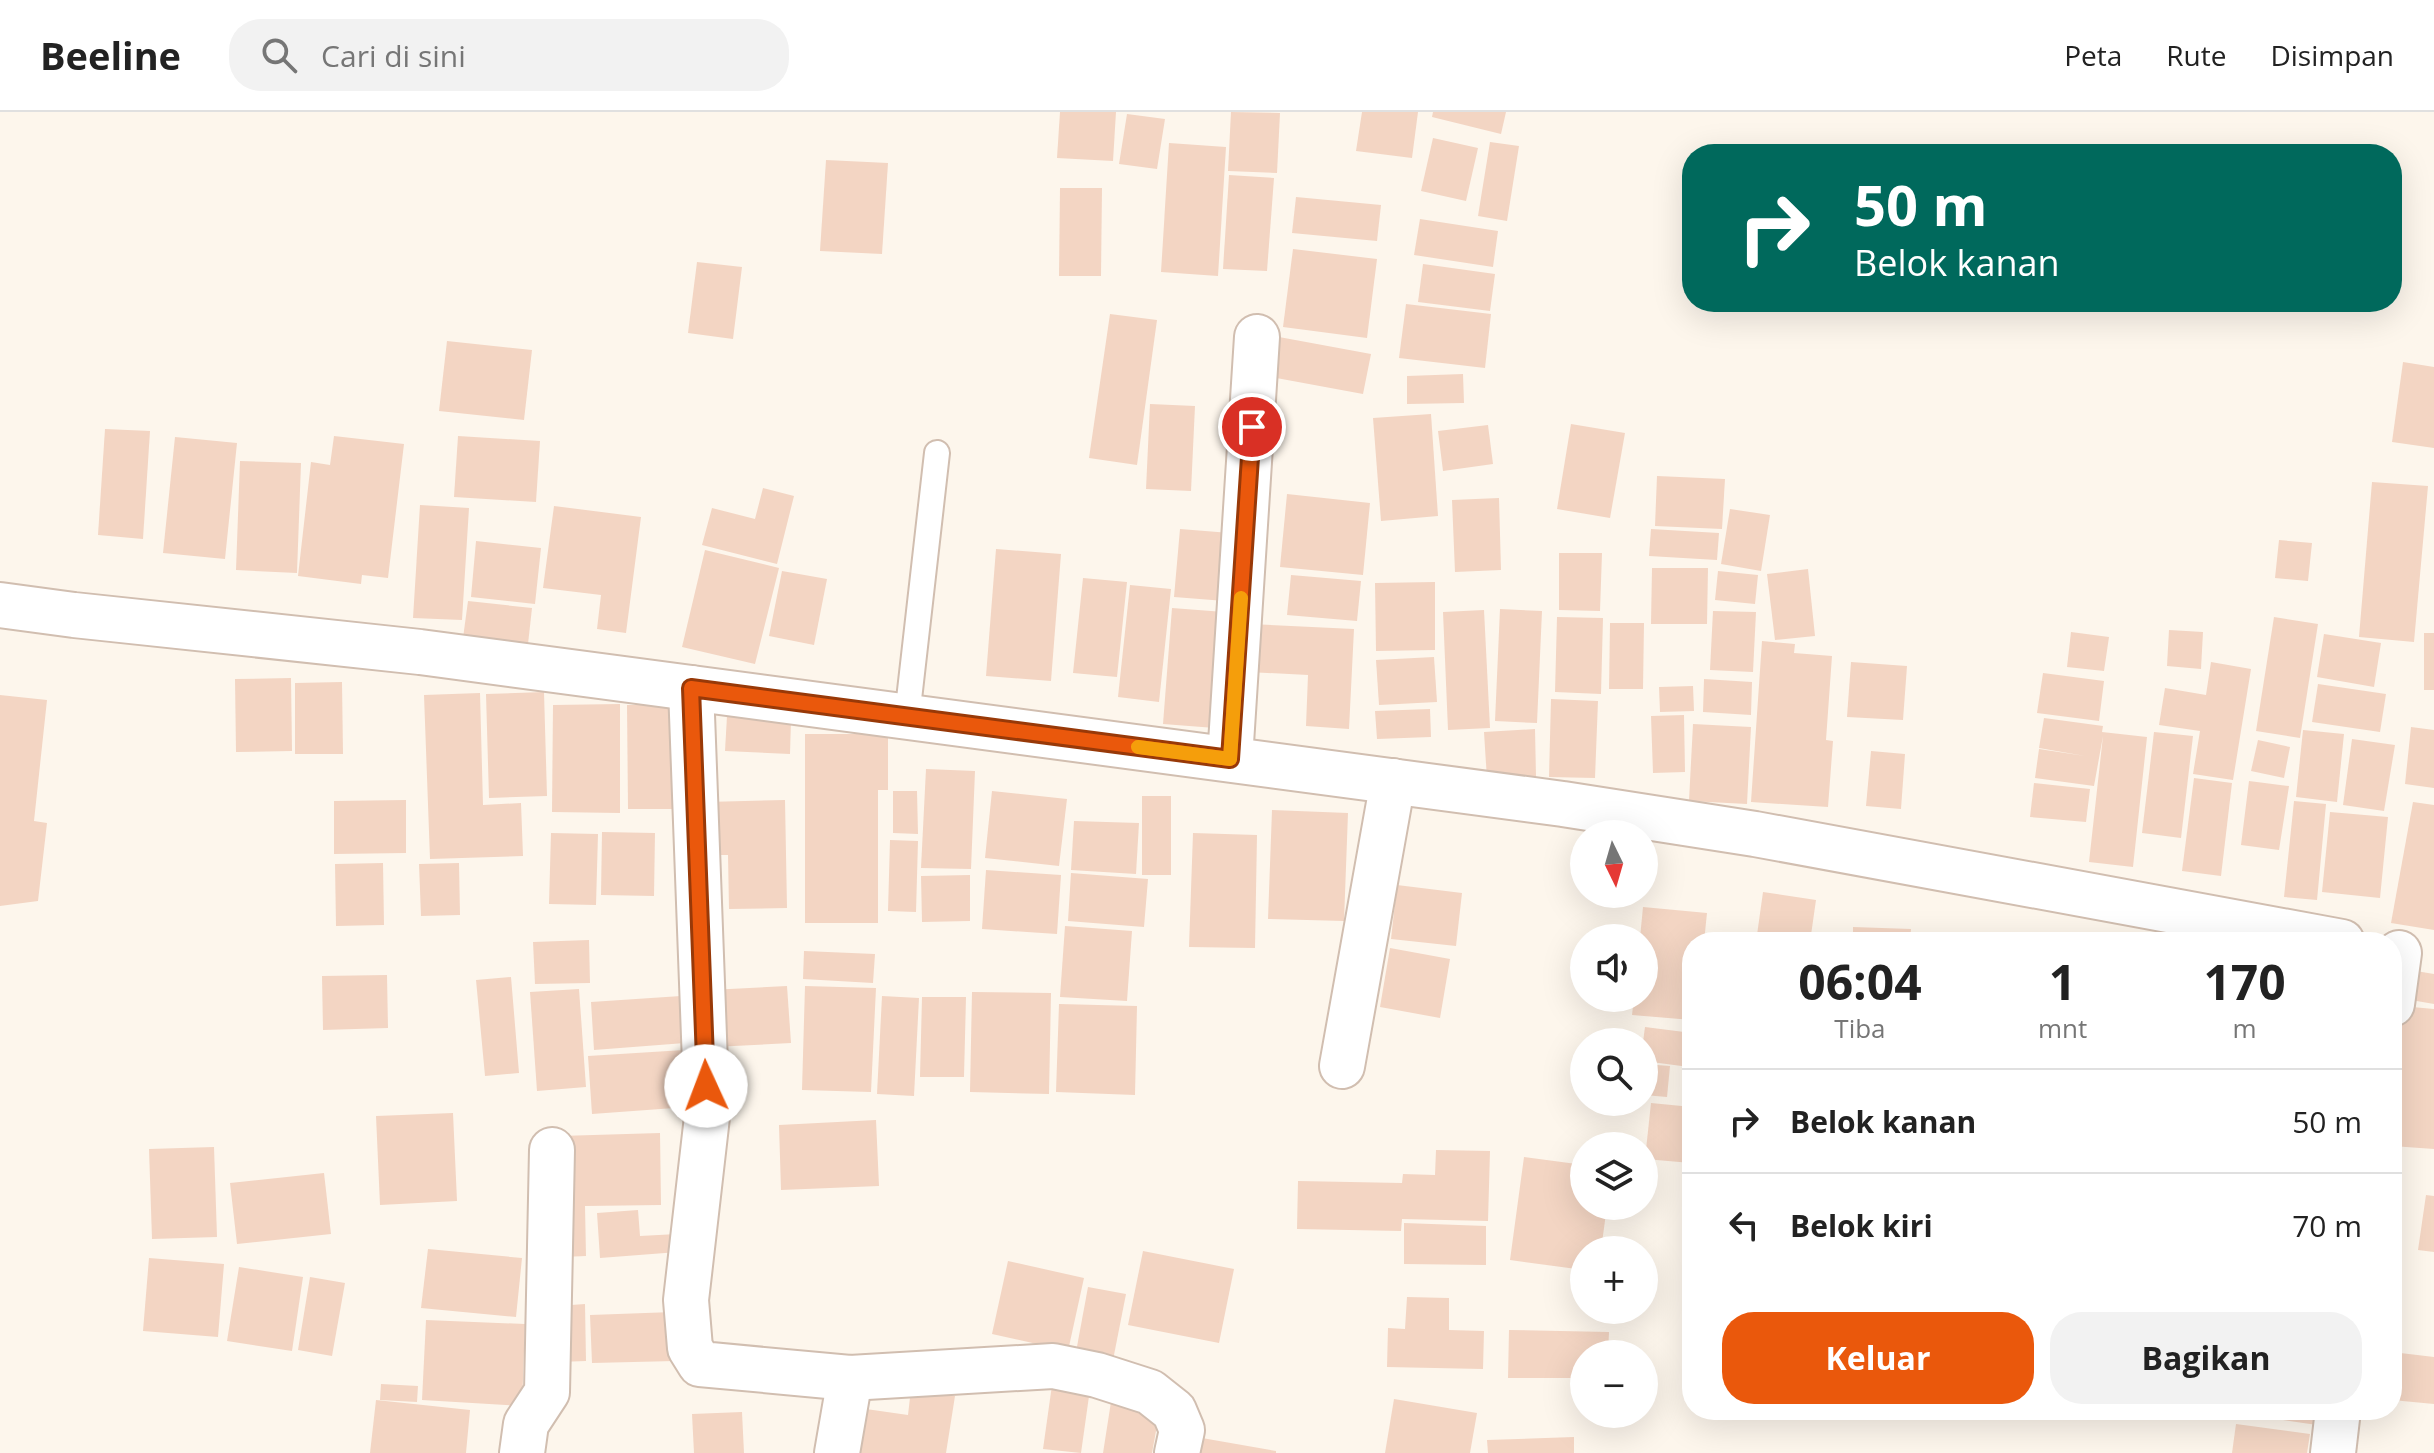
<!DOCTYPE html>
<html lang="id">
<meta charset="utf-8">
<style>
:root{--surface:#fff;--page:#f2f2f2;--text:#222;--muted:#767676;--line:#e0e0e0;--accent:#ea580c}
body{margin:0;font-family:"Open Sans",sans-serif;background:var(--page);color:var(--text);height:100vh;display:flex;flex-direction:column;font-size:30px;white-space:nowrap}
*{box-sizing:border-box;margin:0}
p{font-size:26px;color:var(--muted)}
.icon{flex:none;width:44px;height:44px;fill:none;stroke:currentColor;stroke-width:2;stroke-linecap:round;stroke-linejoin:round}
.map{position:relative;flex:1;overflow:hidden}
.sheet{position:absolute;left:1682px;top:820px;width:720px;height:488px;display:flex;flex-direction:column;background:var(--surface);border-radius:32px;box-shadow:0 8px 32px #0002}
.sheet>*{flex:none}
.top-card{position:absolute;left:1682px;top:32px;width:720px;height:168px;border-radius:32px;box-shadow:0 8px 32px #0002;background:#00695c;color:#fff;overflow:hidden}
.needle{width:52px;rotate:175deg}
.controls{position:absolute;left:1570px;top:708px;display:grid;gap:16px}
.controls a{display:grid;place-items:center;width:88px;height:88px;border-radius:50%;background:var(--surface);box-shadow:0 8px 32px #0002;font-size:40px}
.pin{position:absolute;display:grid;place-items:center;width:68px;height:68px;color:#fff;margin:-34px;border:4px solid #fff;border-radius:50%;box-shadow:0 2px 8px #0007}
.me{position:absolute;width:88px;margin:-44px;rotate:358deg;stroke-linejoin:round;filter:drop-shadow(0 0 6px #0008)}
.turn{display:flex;align-items:center;gap:28px;height:168px;padding:0 40px;font-size:36px}
.turn .icon{width:104px;height:104px;stroke-width:2.5}
.turn b{display:block;font-size:56px;line-height:68px}
.eta{display:flex;justify-content:space-evenly;align-items:center;height:136px;text-align:center}
.eta b{font-size:48px;font-weight:700;line-height:56px}
.cta{display:flex;gap:16px;margin-top:auto;padding:16px 40px}
.cta a{flex:1;height:92px;border-radius:32px;background:var(--accent);color:#fff;font-size:32px;font-weight:700;line-height:92px;text-align:center}
.cta a+a{background:var(--page);color:var(--text)}
ul{padding:0;list-style:none}
li{display:flex;align-items:center;gap:24px;height:104px;padding:0 40px;border-top:2px solid var(--line)}
li div{flex:1}
li b{display:block;font-size:30px}
li em{font-style:normal}
header{display:flex;align-items:center;gap:48px;box-sizing:border-box;height:112px;padding:0 40px;background:var(--surface);border-bottom:2px solid var(--line)}
header strong{font-size:38px}
nav{display:flex;gap:44px;margin-inline-start:auto;font-size:28px}
.search{width:560px;height:72px;background:var(--page);display:flex;align-items:center;gap:20px;box-sizing:border-box;padding:0 28px;border-radius:32px;color:var(--muted);font-size:30px}
.map>svg:first-child{display:block}
.building{fill:#f3d5c3}
.lines{fill:none;stroke-linecap:round;stroke-linejoin:round}
.lane-casing{stroke:#d1beb0;stroke-width:28}
.street-casing{stroke:#d1beb0;stroke-width:48}
.lane{stroke:#fff;stroke-width:24}
.street{stroke:#fff;stroke-width:44}
.route-casing{stroke:#983908;stroke-width:20}
.route{stroke:#ea580c;stroke-width:14}
.slow{stroke:#f59e0b;stroke-width:14}
</style>
<header>
<strong>Beeline</strong>
<div class="search"><svg class="icon" aria-label="search" viewBox="0 0 24 24"><circle cx="10" cy="10" r="6"/><path d="M15 15l6 6"/></svg>Cari di sini</div>
<nav><a>Peta</a><a>Rute</a><a>Disimpan</a></nav>
</header>
<div class="map">
<svg width="2434" height="1341" viewBox="0 0 2434 1341">
<rect width="100%" height="100%" fill="#fdf6ec"/>
<g class="building">
<path d="M 1060,0 L 1116,0 L 1113,49 L 1057,46 Z"/>
<path d="M 1231,0 L 1280,1 L 1277,61 L 1228,59 Z"/>
<path d="M 1362,0 L 1418,0 L 1412,46 L 1356,39 Z"/>
<path d="M 1433,0 L 1506,0 L 1501,22 L 1432,5 Z"/>
<path d="M 1127,2 L 1165,7 L 1157,57 L 1119,52 Z"/>
<path d="M 1433,26 L 1478,36 L 1466,89 L 1421,79 Z"/>
<path d="M 1490,30 L 1519,34 L 1507,109 L 1478,104 Z"/>
<path d="M 1169,31 L 1226,35 L 1218,164 L 1161,160 Z"/>
<path d="M 826,48 L 888,51 L 882,142 L 820,139 Z"/>
<path d="M 1229,63 L 1274,66 L 1267,159 L 1223,157 Z"/>
<path d="M 1060,76 L 1102,76 L 1101,164 L 1059,164 Z"/>
<path d="M 1296,85 L 1381,93 L 1377,129 L 1292,121 Z"/>
<path d="M 1420,107 L 1498,119 L 1493,155 L 1414,143 Z"/>
<path d="M 1293,137 L 1377,147 L 1367,226 L 1283,215 Z"/>
<path d="M 697,150 L 742,155 L 733,227 L 688,221 Z"/>
<path d="M 1423,152 L 1495,162 L 1490,199 L 1418,190 Z"/>
<path d="M 1406,192 L 1491,202 L 1485,256 L 1399,246 Z"/>
<path d="M 1110,202 L 1157,208 L 1137,353 L 1089,346 Z"/>
<path d="M 1279,225 L 1371,242 L 1363,282 L 1271,265 Z"/>
<path d="M 447,229 L 532,238 L 524,308 L 439,299 Z"/>
<path d="M 2403,250 L 2434,255 L 2434,336 L 2392,330 Z"/>
<path d="M 1463,262 L 1464,291 L 1407,292 L 1407,264 Z"/>
<path d="M 1150,292 L 1195,294 L 1191,379 L 1146,377 Z"/>
<path d="M 1431,302 L 1438,404 L 1381,409 L 1373,306 Z"/>
<path d="M 1571,312 L 1625,321 L 1610,406 L 1557,397 Z"/>
<path d="M 1488,313 L 1493,352 L 1443,359 L 1438,319 Z"/>
<path d="M 105,317 L 150,319 L 143,427 L 98,423 Z"/>
<path d="M 334,324 L 404,332 L 388,466 L 362,463 L 361,472 L 298,464 L 311,350 L 330,353 Z"/>
<path d="M 458,324 L 540,329 L 536,390 L 454,385 Z"/>
<path d="M 175,325 L 237,331 L 225,447 L 163,441 Z"/>
<path d="M 240,349 L 301,351 L 297,461 L 236,458 Z"/>
<path d="M 1657,364 L 1725,367 L 1722,417 L 1655,414 Z"/>
<path d="M 2372,370 L 2428,374 L 2414,530 L 2359,525 Z"/>
<path d="M 763,376 L 794,384 L 777,452 L 702,433 L 712,396 L 755,407 Z"/>
<path d="M 1287,382 L 1370,391 L 1363,463 L 1280,455 Z"/>
<path d="M 1499,386 L 1501,458 L 1455,460 L 1452,388 Z"/>
<path d="M 420,393 L 469,396 L 462,508 L 413,506 Z"/>
<path d="M 554,394 L 641,405 L 626,521 L 597,517 L 601,483 L 543,476 Z"/>
<path d="M 1730,397 L 1770,403 L 1761,459 L 1721,452 Z"/>
<path d="M 1180,417 L 1230,421 L 1225,489 L 1174,485 Z"/>
<path d="M 1651,417 L 1719,421 L 1717,448 L 1649,444 Z"/>
<path d="M 2279,428 L 2312,431 L 2308,469 L 2275,466 Z"/>
<path d="M 476,429 L 541,436 L 535,492 L 471,485 Z"/>
<path d="M 996,437 L 1061,442 L 1051,569 L 986,564 Z"/>
<path d="M 705,438 L 779,456 L 755,552 L 682,535 Z"/>
<path d="M 1559,441 L 1602,441 L 1600,499 L 1559,498 Z"/>
<path d="M 1652,456 L 1708,456 L 1707,512 L 1651,512 Z"/>
<path d="M 1808,457 L 1815,524 L 1775,528 L 1767,462 Z"/>
<path d="M 782,459 L 827,467 L 814,533 L 769,524 Z"/>
<path d="M 1718,459 L 1758,463 L 1755,492 L 1715,488 Z"/>
<path d="M 1291,463 L 1361,469 L 1357,509 L 1287,503 Z"/>
<path d="M 1083,466 L 1127,470 L 1117,565 L 1073,561 Z"/>
<path d="M 1435,470 L 1435,538 L 1376,539 L 1375,471 Z"/>
<path d="M 1130,473 L 1171,477 L 1159,590 L 1118,585 Z"/>
<path d="M 468,489 L 532,496 L 528,532 L 463,526 Z"/>
<path d="M 1172,496 L 1224,500 L 1215,616 L 1163,612 Z"/>
<path d="M 1500,497 L 1542,499 L 1537,611 L 1495,609 Z"/>
<path d="M 1484,498 L 1490,616 L 1448,618 L 1443,500 Z"/>
<path d="M 1713,499 L 1756,500 L 1753,560 L 1710,558 Z"/>
<path d="M 1557,505 L 1603,506 L 1601,582 L 1555,580 Z"/>
<path d="M 2274,505 L 2318,512 L 2300,626 L 2256,619 Z"/>
<path d="M 1610,511 L 1644,511 L 1643,577 L 1609,577 Z"/>
<path d="M 1251,512 L 1354,517 L 1349,617 L 1306,614 L 1308,563 L 1248,560 Z"/>
<path d="M 2169,518 L 2203,520 L 2201,557 L 2167,554 Z"/>
<path d="M 2071,520 L 2109,525 L 2104,559 L 2067,555 Z"/>
<rect x="2424" y="521" width="10" height="57"/>
<path d="M 2324,522 L 2381,531 L 2374,575 L 2317,565 Z"/>
<path d="M 1762,529 L 1795,532 L 1794,541 L 1832,544 L 1826,628 L 1833,629 L 1828,695 L 1751,690 Z"/>
<path d="M 1434,545 L 1437,590 L 1379,593 L 1376,548 Z"/>
<path d="M 1851,550 L 1907,554 L 1903,608 L 1847,605 Z"/>
<path d="M 2211,550 L 2251,557 L 2233,668 L 2193,662 L 2200,619 L 2159,613 L 2165,576 L 2206,583 Z"/>
<path d="M 2043,561 L 2104,569 L 2099,609 L 2037,601 Z"/>
<path d="M 291,566 L 292,639 L 236,640 L 235,567 Z"/>
<path d="M 1704,567 L 1752,570 L 1751,603 L 1703,600 Z"/>
<path d="M 342,570 L 343,642 L 295,642 L 295,571 Z"/>
<path d="M 2318,572 L 2386,582 L 2380,620 L 2312,610 Z"/>
<path d="M 1693,574 L 1694,599 L 1660,600 L 1659,575 Z"/>
<path d="M 544,580 L 547,684 L 489,686 L 486,582 Z"/>
<path d="M 480,581 L 483,693 L 521,691 L 523,744 L 430,747 L 424,583 Z"/>
<path d="M 0,583 L 47,588 L 34,709 L 47,711 L 38,789 L 0,794 Z"/>
<path d="M 1551,587 L 1598,589 L 1595,666 L 1549,665 Z"/>
<path d="M 620,592 L 620,701 L 552,700 L 553,593 Z"/>
<path d="M 627,593 L 675,593 L 676,697 L 628,697 Z"/>
<path d="M 1430,597 L 1431,625 L 1377,627 L 1375,599 Z"/>
<path d="M 1684,603 L 1685,660 L 1653,661 L 1651,604 Z"/>
<path d="M 727,604 L 791,607 L 790,642 L 725,639 Z"/>
<path d="M 2044,606 L 2103,614 L 2102,620 L 2147,625 L 2133,755 L 2089,750 L 2103,624 L 2094,674 L 2035,666 L 2039,637 L 2085,644 L 2039,636 Z"/>
<path d="M 1693,612 L 1751,615 L 1747,692 L 1689,689 Z"/>
<path d="M 2411,615 L 2434,618 L 2434,676 L 2405,672 Z"/>
<path d="M 1535,617 L 1536,665 L 1487,667 L 1484,620 Z"/>
<path d="M 2303,618 L 2344,622 L 2337,690 L 2296,685 Z"/>
<path d="M 2154,620 L 2193,624 L 2181,726 L 2142,721 Z"/>
<path d="M 805,622 L 888,622 L 888,678 L 878,678 L 878,811 L 805,811 Z"/>
<path d="M 2352,627 L 2395,633 L 2384,699 L 2343,693 Z"/>
<path d="M 2258,628 L 2290,635 L 2284,666 L 2251,659 Z"/>
<path d="M 1871,639 L 1905,642 L 1901,697 L 1866,694 Z"/>
<path d="M 926,657 L 975,659 L 971,757 L 921,756 Z"/>
<path d="M 2194,666 L 2232,671 L 2221,764 L 2182,759 Z"/>
<path d="M 2249,669 L 2289,674 L 2279,738 L 2241,733 Z"/>
<path d="M 2034,671 L 2090,677 L 2086,710 L 2030,705 Z"/>
<path d="M 893,679 L 917,679 L 918,722 L 893,721 Z"/>
<path d="M 992,679 L 1067,687 L 1059,754 L 985,746 Z"/>
<rect x="1142" y="684" width="29" height="79"/>
<path d="M 406,688 L 406,741 L 334,742 L 334,689 Z"/>
<path d="M 785,688 L 787,796 L 729,797 L 728,743 L 707,743 L 706,690 Z"/>
<path d="M 2294,689 L 2326,692 L 2317,788 L 2284,785 Z"/>
<path d="M 2413,690 L 2434,693 L 2434,818 L 2391,811 Z"/>
<path d="M 1272,698 L 1348,701 L 1344,809 L 1268,807 Z"/>
<path d="M 2330,700 L 2388,705 L 2380,786 L 2322,780 Z"/>
<path d="M 1074,709 L 1139,711 L 1136,762 L 1071,758 Z"/>
<path d="M 602,720 L 655,721 L 654,784 L 601,783 Z"/>
<path d="M 551,721 L 598,722 L 596,793 L 549,792 Z"/>
<path d="M 1193,721 L 1257,723 L 1255,836 L 1189,835 Z"/>
<path d="M 890,728 L 918,729 L 916,800 L 888,799 Z"/>
<path d="M 383,751 L 384,813 L 336,814 L 335,752 Z"/>
<path d="M 459,751 L 460,803 L 421,804 L 419,752 Z"/>
<path d="M 986,758 L 1061,763 L 1057,822 L 982,817 Z"/>
<path d="M 1071,761 L 1148,767 L 1144,815 L 1068,809 Z"/>
<path d="M 970,763 L 970,809 L 922,810 L 921,764 Z"/>
<path d="M 1397,773 L 1462,781 L 1456,834 L 1391,827 Z"/>
<path d="M 1763,780 L 1816,788 L 1810,830 L 1756,830 Z"/>
<path d="M 1643,795 L 1707,801 L 1704,830 L 1692,830 L 1692,908 L 1632,903 L 1634,886 L 1644,886 L 1644,826 L 1640,826 Z"/>
<path d="M 1065,814 L 1132,819 L 1127,889 L 1060,885 Z"/>
<path d="M 1853,815 L 1911,817 L 1910,830 L 1853,830 Z"/>
<path d="M 589,828 L 590,871 L 535,872 L 533,830 Z"/>
<path d="M 1390,836 L 1450,847 L 1440,906 L 1380,895 Z"/>
<path d="M 804,839 L 875,842 L 873,871 L 803,867 Z"/>
<path d="M 2416,859 L 2434,862 L 2434,892 L 2411,888 Z"/>
<path d="M 387,863 L 388,916 L 323,918 L 322,864 Z"/>
<path d="M 511,865 L 519,961 L 485,964 L 476,868 Z"/>
<path d="M 787,874 L 791,931 L 714,935 L 710,878 Z"/>
<path d="M 805,874 L 876,876 L 871,980 L 802,978 Z"/>
<path d="M 579,877 L 586,975 L 537,979 L 530,880 Z"/>
<path d="M 972,880 L 1051,881 L 1049,982 L 970,980 Z"/>
<path d="M 681,884 L 685,931 L 594,938 L 591,890 Z"/>
<path d="M 882,884 L 919,886 L 914,984 L 877,982 Z"/>
<path d="M 922,885 L 966,885 L 964,965 L 920,965 Z"/>
<path d="M 1059,892 L 1137,894 L 1135,983 L 1056,980 Z"/>
<path d="M 2401,894 L 2434,897 L 2434,1037 L 2392,1034 Z"/>
<path d="M 1645,915 L 1692,921 L 1689,955 L 1644,949 L 1643,930 Z"/>
<path d="M 684,938 L 688,995 L 592,1002 L 588,944 Z"/>
<path d="M 1644,952 L 1670,954 L 1667,985 L 1644,983 Z"/>
<path d="M 1651,991 L 1692,995 L 1691,1051 L 1645,1047 Z"/>
<path d="M 453,1001 L 457,1089 L 380,1093 L 376,1004 Z"/>
<path d="M 876,1008 L 879,1074 L 781,1078 L 779,1013 Z"/>
<path d="M 660,1021 L 661,1093 L 585,1094 L 586,1144 L 563,1145 L 560,1024 Z"/>
<path d="M 214,1035 L 217,1125 L 152,1127 L 149,1037 Z"/>
<path d="M 1436,1038 L 1490,1039 L 1488,1109 L 1402,1107 L 1401,1119 L 1297,1117 L 1298,1069 L 1402,1071 L 1403,1062 L 1435,1063 Z"/>
<path d="M 1524,1045 L 1584,1053 L 1584,1094 L 1607,1094 L 1601,1138 L 1584,1138 L 1584,1158 L 1510,1148 Z"/>
<path d="M 324,1061 L 331,1122 L 237,1132 L 230,1071 Z"/>
<path d="M 2426,1083 L 2434,1084 L 2434,1140 L 2418,1138 Z"/>
<path d="M 638,1098 L 640,1124 L 677,1122 L 678,1140 L 600,1146 L 597,1101 Z"/>
<path d="M 1404,1111 L 1486,1114 L 1486,1153 L 1404,1152 Z"/>
<path d="M 428,1137 L 522,1146 L 516,1205 L 421,1196 Z"/>
<path d="M 1143,1139 L 1234,1157 L 1219,1231 L 1128,1213 Z"/>
<path d="M 149,1146 L 224,1152 L 218,1225 L 143,1219 Z"/>
<path d="M 1008,1149 L 1084,1166 L 1068,1239 L 992,1222 Z"/>
<path d="M 239,1155 L 303,1165 L 292,1239 L 227,1229 Z"/>
<path d="M 310,1165 L 345,1171 L 332,1244 L 298,1238 Z"/>
<path d="M 1088,1175 L 1126,1182 L 1113,1248 L 1076,1240 Z"/>
<path d="M 1407,1185 L 1449,1186 L 1449,1218 L 1484,1219 L 1483,1257 L 1387,1255 L 1388,1216 L 1405,1217 Z"/>
<path d="M 585,1192 L 586,1249 L 559,1250 L 557,1194 Z"/>
<path d="M 673,1200 L 675,1249 L 592,1251 L 590,1203 Z"/>
<path d="M 426,1208 L 525,1212 L 522,1294 L 422,1288 Z"/>
<path d="M 1509,1218 L 1609,1220 L 1608,1242 L 1584,1242 L 1584,1266 L 1508,1266 Z"/>
<path d="M 2392,1240 L 2434,1245 L 2434,1292 L 2392,1288 Z"/>
<path d="M 381,1272 L 418,1274 L 417,1290 L 380,1288 Z"/>
<path d="M 1052,1273 L 1090,1277 L 1081,1341 L 1043,1337 Z"/>
<path d="M 911,1277 L 955,1284 L 946,1341 L 859,1341 L 866,1297 L 908,1303 Z"/>
<path d="M 1394,1287 L 1477,1301 L 1470,1341 L 1385,1341 Z"/>
<path d="M 376,1288 L 470,1298 L 466,1341 L 370,1341 Z"/>
<path d="M 1111,1290 L 1160,1297 L 1152,1341 L 1103,1341 Z"/>
<path d="M 2234,1298 L 2319,1298 L 2317,1313 L 2234,1301 Z"/>
<path d="M 742,1300 L 744,1341 L 694,1341 L 692,1302 Z"/>
<path d="M 2236,1312 L 2310,1322 L 2307,1341 L 2232,1341 Z"/>
<path d="M 1574,1325 L 1574,1341 L 1488,1341 L 1487,1328 Z"/>
<path d="M 1202,1326 L 1276,1339 L 1276,1341 L 1199,1341 Z"/>
</g>
<g class="lines">
<g class="lane-casing">
<path id="lane" d="M 907,605 L 937,341"/>
</g>
<g class="street-casing">
<g id="street">
<path d="M 0,493 L 74,503 L 420,540 L 1563,692 L 1755,722 L 2342,830"/>
<path d="M 691,576 L 707,1005 L 686,1188 L 690,1236 L 700,1252 L 850,1266 L 1053,1254 L 1097,1263 L 1150,1280 L 1174,1299 L 1182,1318 L 1177,1341"/>
<path d="M 1230,647 L 1257,225"/>
<path d="M 2392,892 L 2399,841"/>
<path d="M 1342,954 L 1393,669"/>
<path d="M 522,1341 L 526,1312 L 547,1280 L 552,1038"/>
<path d="M 837,1341 L 850,1266"/>
<path d="M 2333,1341 L 2338,1298"/>
</g>
</g>
<use href="#lane" class="lane"/>
<use href="#street" class="street"/>
</g>
<g class="lines">
<g class="route-casing">
<path id="route" d="M 706,974 L 691,576 L 1230,647 L 1252,315"/>
</g>
<use href="#route" class="route"/>
<path class="slow" d="M 1138,635 L 1230,647 L 1241,486"/>
</g>
</svg>
<div class="controls">
<a><svg class="needle" viewBox="-14 -14 28 28"><path d="M0-13l5 13h-10z" fill="#e53935"/><path d="M0 13l5-13h-10z" fill="#767676"/></svg></a>
<a><svg class="icon" aria-label="sound" viewBox="0 0 24 24"><path d="M4 9h4l5-4v14l-5-4H4zM17 9q2 3 0 6"/></svg></a>
<a><svg class="icon" aria-label="search" viewBox="0 0 24 24"><circle cx="10" cy="10" r="6"/><path d="M15 15l6 6"/></svg></a>
<a><svg class="icon" aria-label="layers" viewBox="0 0 24 24"><path d="M12 4l9 5-9 5-9-5zM3 14l9 5 9-5"/></svg></a>
<a>+</a>
<a>−</a>
</div>
<div class="pin" style="left:1252px;top:315px;background:#d93025"><svg class="icon" aria-label="arrive" viewBox="0 0 24 24"><path d="M6 21V4h12l-3 4 3 4H6"/></svg></div>
<svg class="me" style="left:706px;top:974px" viewBox="-20 -20 40 40"><circle r="19" fill="#fff"/><path d="M0-13L10 11 0 6-10 11z" fill="#ea580c"/></svg>
<div class="top-card">
<div class="turn"><svg class="icon" aria-label="right" viewBox="0 0 24 24"><path d="M7 20v-9h11M14 6l5 5-5 5"/></svg><div><b>50 m</b>Belok kanan</div></div>
</div>
<section class="sheet">
<div class="eta">
<div><b>06:04</b><p>Tiba</p></div>
<div><b>1</b><p>mnt</p></div>
<div><b>170</b><p>m</p></div>
</div>
<ul>
<li><svg class="icon" aria-label="right" viewBox="0 0 24 24"><path d="M7 20v-9h11M14 6l5 5-5 5"/></svg><div><b>Belok kanan</b></div><em>50 m</em></li>
<li><svg class="icon" aria-label="left" viewBox="0 0 24 24"><path d="M17 20v-9H6M10 6l-5 5 5 5"/></svg><div><b>Belok kiri</b></div><em>70 m</em></li>
</ul>
<div class="cta"><a>Keluar</a><a>Bagikan</a></div>
</section>
</div>
